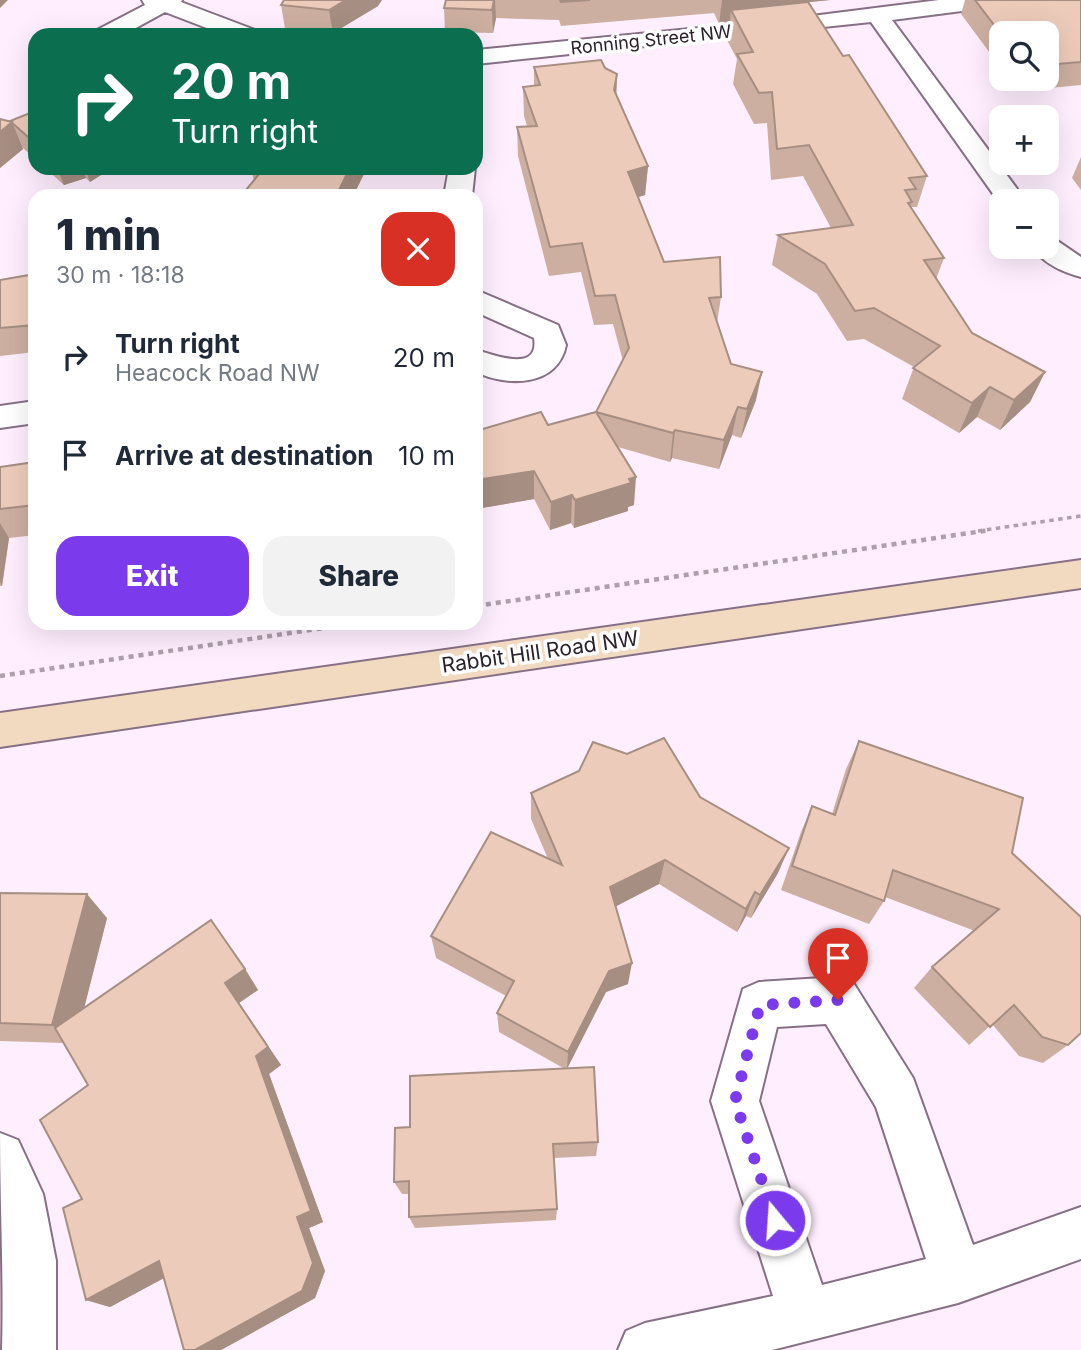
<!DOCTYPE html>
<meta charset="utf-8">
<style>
:root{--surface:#fff;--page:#f2f2f3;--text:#1f2937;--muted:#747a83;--accent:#7c3aed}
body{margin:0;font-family:Inter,sans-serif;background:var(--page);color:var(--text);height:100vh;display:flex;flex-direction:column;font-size:26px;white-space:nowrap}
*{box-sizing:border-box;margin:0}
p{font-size:23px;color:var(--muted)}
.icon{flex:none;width:38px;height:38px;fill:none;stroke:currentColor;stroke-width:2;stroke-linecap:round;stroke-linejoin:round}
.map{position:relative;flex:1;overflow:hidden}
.details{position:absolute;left:28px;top:189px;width:455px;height:441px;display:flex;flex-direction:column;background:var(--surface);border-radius:21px;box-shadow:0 7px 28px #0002}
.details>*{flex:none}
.top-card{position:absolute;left:28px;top:28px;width:455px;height:147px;border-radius:21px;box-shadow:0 7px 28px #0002;background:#0b6e4f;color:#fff;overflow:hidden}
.controls{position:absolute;left:989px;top:21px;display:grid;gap:14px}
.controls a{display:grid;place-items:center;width:70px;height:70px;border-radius:14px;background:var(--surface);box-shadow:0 7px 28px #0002;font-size:35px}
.pin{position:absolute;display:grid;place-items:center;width:60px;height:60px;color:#fff;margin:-72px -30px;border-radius:50% 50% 50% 0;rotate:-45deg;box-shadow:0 0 7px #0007}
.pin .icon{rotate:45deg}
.me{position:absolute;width:77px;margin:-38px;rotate:342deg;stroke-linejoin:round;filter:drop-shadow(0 0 5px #0008)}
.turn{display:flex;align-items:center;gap:24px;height:147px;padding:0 28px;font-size:32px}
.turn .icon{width:91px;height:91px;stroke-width:2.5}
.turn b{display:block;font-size:49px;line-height:60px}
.round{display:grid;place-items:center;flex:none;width:74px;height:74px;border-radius:21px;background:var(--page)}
.headline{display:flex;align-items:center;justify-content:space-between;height:119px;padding:0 28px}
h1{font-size:42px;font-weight:800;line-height:52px}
.button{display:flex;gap:14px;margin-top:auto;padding:14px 28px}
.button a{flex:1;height:80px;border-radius:21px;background:var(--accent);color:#fff;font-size:28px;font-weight:800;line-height:80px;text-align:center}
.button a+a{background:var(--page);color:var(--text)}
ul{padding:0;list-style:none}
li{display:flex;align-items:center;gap:21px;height:98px;padding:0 28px}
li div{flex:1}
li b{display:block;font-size:26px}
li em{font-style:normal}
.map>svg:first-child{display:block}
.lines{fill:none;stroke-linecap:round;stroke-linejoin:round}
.street-casing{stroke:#877086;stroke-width:4}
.secondary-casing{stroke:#877086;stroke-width:4}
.path-far1{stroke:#ad9fac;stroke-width:3.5;stroke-dasharray:4.5 4.5;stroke-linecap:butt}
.path{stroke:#ad9fac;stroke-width:4.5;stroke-dasharray:5 5;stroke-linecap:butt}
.street{fill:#fff;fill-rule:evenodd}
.secondary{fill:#f2dac1;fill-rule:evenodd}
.wall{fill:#ccafa0}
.shaded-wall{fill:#a68e82}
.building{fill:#edcbba;stroke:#a68e82;stroke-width:2}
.route{stroke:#7c3aed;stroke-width:12;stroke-dasharray:0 21.6}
.labels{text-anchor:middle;stroke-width:7;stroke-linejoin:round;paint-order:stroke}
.far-street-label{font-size:18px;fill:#2b212a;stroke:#fff}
.street-label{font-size:21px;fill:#2b212a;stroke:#fff}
</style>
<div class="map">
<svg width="1081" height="1350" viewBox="0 0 1081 1350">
<rect width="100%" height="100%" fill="#ffeefe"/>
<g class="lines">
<g class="street-casing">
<g id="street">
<path d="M 142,0 L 182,0 L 181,2 L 255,30 L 259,35 L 225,35 L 165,12 L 123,35 L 93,35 L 97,30 L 145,5 Z"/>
<path d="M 939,0 L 1004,0 L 993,7 L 892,20 L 1026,201 L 1001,201 L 1001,205 L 871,22 L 476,64 L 476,50 L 772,21 Z"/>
<path d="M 449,168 L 475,168 L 472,196 L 444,196 Z"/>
<path d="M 1046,237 L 1056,240 L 1081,257 L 1081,277 C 1062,272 1044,264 1032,247 L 1046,247 Z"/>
<path d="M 476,290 L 558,325 L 566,345 C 558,387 507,387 476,372 L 476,350 C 492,354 540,374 534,338 L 476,312 Z"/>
<path d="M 35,401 L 35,423 L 0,428 L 0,406 Z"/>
<path d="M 838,977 L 854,984 L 913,1078 L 973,1245 L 1081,1207 L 1081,1259 L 958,1303 L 772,1350 L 618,1350 L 626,1331 L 645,1323 L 773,1296 L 711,1101 L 743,989 L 759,982 ZM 826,1024 L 876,1107 L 926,1259 L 822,1285 L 759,1101 L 777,1027 Z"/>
<path d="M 0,1133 L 18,1140 L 43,1194 L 56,1261 L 56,1350 L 2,1350 C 4,1277 0,1206 0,1133 Z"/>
</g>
</g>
<g class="secondary-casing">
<path id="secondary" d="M 1081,560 L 1081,588 L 0,747 L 0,713 Z"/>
</g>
<path class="path-far1" d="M 978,531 L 1081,516"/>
<g class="path">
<path d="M 476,606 L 990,530"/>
<path d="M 0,676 L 358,623"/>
</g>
<use href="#street" class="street"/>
<use href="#secondary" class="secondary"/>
</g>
<g class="wall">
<path d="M 446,0 L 830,0 L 809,2 L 843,56 L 927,176 L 917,207 L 911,207 L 944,258 L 936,279 L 972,333 L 1045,372 L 1030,402 L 1000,430 L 977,417 L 959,433 L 902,399 L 914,367 L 864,339 L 847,341 L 817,294 L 772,265 L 778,235 L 831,228 L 803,176 L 771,180 L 767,123 L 754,124 L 733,84 L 737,59 L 727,40 L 730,22 L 719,24 L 714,13 L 561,26 L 559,20 L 496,18 L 493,33 L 445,32 L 444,8 Z"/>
<path d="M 965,0 L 1081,0 L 1081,85 L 1018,91 L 1009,79 L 1046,79 L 1046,33 L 1001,33 L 1001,68 L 961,14 Z"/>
<path d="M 281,5 L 378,6 L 333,33 L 285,28 Z"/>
<path d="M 534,67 L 605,68 L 617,74 L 616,95 L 648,166 L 645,195 L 638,197 L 664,262 L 721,297 L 717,323 L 731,364 L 756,400 L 741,438 L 732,435 L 719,469 L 672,458 L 670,462 L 618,447 L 634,505 L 628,507 L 628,511 L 574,528 L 571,523 L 550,530 L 534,499 L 476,509 L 476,431 L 548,425 L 596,412 L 623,361 L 613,324 L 594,325 L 581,272 L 549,276 L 518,156 L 517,127 L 527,126 L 524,116 L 523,87 L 534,86 Z"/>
<path d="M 35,111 L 35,159 L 22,147 L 23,149 L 0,168 L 0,119 L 10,122 Z"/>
<path d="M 1081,157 L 1081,190 L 1072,178 Z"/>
<path d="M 45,168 L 112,168 L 90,182 L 86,178 L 64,185 Z"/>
<path d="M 251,168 L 367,168 L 353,196 L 241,196 L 254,181 Z"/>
<path d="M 35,274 L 35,352 L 0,356 L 0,280 Z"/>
<path d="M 35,462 L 35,535 L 9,538 L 2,586 L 0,586 L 0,467 Z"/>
<path d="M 859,741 L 1012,853 L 1068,1045 L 1043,1063 L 1019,1056 L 992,1024 L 969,1045 L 914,988 L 932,967 L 975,931 L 885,897 L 884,901 L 869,924 L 781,890 L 801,832 L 812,806 L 832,814 L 846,769 Z"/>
<path d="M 531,793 L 700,797 L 778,873 L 751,918 L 746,916 L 737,932 L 659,884 L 616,906 L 628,984 L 606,992 L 567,1068 L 598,1142 L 596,1156 L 554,1158 L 557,1209 L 556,1220 L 415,1228 L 409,1217 L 409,1194 L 402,1194 L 394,1182 L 410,1127 L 565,1069 L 499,1032 L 497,1013 L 506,996 L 436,958 L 431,936 L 548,859 L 531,819 Z"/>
<path d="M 0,893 L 107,918 L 84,1008 L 245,969 L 258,990 L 239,1003 L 281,1065 L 269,1074 L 323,1222 L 309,1228 L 325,1271 L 315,1298 L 221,1350 L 184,1350 L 164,1278 L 110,1307 L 86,1300 L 82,1199 L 88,1085 L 64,1043 L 0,1041 Z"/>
</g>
<g class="shaded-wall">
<path d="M 0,0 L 8,0 L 0,8 Z"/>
<path d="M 346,0 L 382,0 L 378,6 L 333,33 L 329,10 Z"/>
<path d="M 494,0 L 495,0 L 496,18 L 493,33 L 492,10 Z"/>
<path d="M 722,0 L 830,0 L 731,10 L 730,22 L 719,24 Z"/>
<path d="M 617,74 L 616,103 L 614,90 Z"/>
<path d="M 12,122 L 23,149 L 0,168 L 0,132 Z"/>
<path d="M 648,166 L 645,195 L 626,201 L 628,172 Z"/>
<path d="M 57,168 L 82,168 L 86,178 L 64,185 Z"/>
<path d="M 85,168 L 112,168 L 90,182 Z"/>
<path d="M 350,168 L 367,168 L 353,196 L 336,196 Z"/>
<path d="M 762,372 L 756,400 L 741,438 L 747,409 Z"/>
<path d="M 1045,372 L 1030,402 L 1000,430 L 1014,400 Z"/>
<path d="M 990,387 L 977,417 L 959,433 L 972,403 Z"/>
<path d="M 738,407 L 732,435 L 719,469 L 724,440 Z"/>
<path d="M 675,430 L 672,458 L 670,462 L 673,433 Z"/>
<path d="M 534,471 L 534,499 L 476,509 L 476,480 Z"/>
<path d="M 636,477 L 634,505 L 628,507 L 628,511 L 574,528 L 575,500 Z"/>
<path d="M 572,495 L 571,523 L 550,530 L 551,502 Z"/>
<path d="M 0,523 L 9,538 L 2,586 L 0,582 Z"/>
<path d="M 789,848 L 778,873 L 751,918 L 760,895 Z"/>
<path d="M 665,860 L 659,884 L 607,911 L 610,887 Z"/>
<path d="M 755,892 L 746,916 L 737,932 L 746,909 Z"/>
<path d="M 87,894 L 107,918 L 75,1044 L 52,1025 Z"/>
<path d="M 632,963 L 628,984 L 606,992 L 567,1069 L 568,1052 L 609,971 Z"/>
<path d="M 245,969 L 258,990 L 239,1003 L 281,1065 L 269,1074 L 323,1222 L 309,1228 L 325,1271 L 315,1298 L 221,1350 L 195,1350 L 297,1217 L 225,983 Z"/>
<path d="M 159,1261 L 179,1270 L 110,1307 L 86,1300 Z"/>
</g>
<g class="building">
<path d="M 284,0 L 346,0 L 329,10 L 281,5 Z"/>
<path d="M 446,0 L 494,0 L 492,10 L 444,8 Z"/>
<path d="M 560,0 L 590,0 L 561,2 Z"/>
<path d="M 975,0 L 1081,0 L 1081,62 L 1046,65 L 1046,33 L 1001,34 Z"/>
<path d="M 808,2 L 843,56 L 849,55 L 927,176 L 909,178 L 916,189 L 905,190 L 912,202 L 908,203 L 944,258 L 924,260 L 972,333 L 1045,372 L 1014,400 L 990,387 L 972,403 L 913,368 L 940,346 L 874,308 L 855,311 L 825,264 L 778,235 L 853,225 L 809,145 L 777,149 L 772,92 L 759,93 L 737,54 L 753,52 L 731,10 Z"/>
<path d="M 601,60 L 605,68 L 617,74 L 614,90 L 648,166 L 628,172 L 664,262 L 720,257 L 721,297 L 709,298 L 731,364 L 762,372 L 747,409 L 738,407 L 724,440 L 675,430 L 673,433 L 596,412 L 629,348 L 615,295 L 595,296 L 582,243 L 550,247 L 517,127 L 537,126 L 523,87 L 540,85 L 534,67 Z"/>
<path d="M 35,111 L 35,143 L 10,121 Z"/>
<path d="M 0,119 L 12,122 L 0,132 Z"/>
<path d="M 264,168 L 350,168 L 336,196 L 241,196 Z"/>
<path d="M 35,274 L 35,325 L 0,328 L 0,280 Z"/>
<path d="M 541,412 L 548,425 L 596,412 L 636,477 L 629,479 L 631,483 L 575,500 L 572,495 L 551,502 L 534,471 L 476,480 L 476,431 Z"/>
<path d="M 35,462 L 35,505 L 0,509 L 0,467 Z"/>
<path d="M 664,738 L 700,797 L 789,848 L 760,895 L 755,892 L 746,909 L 665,860 L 610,887 L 632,963 L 609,971 L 568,1052 L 497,1013 L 514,981 L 431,936 L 491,832 L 562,865 L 531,793 L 579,771 L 593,742 L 627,754 Z"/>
<path d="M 859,741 L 1023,798 L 1012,853 L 1081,917 L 1081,1033 L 1068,1045 L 1042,1037 L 1014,1005 L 990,1027 L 932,967 L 999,909 L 893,870 L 884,901 L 792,866 L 812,806 L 835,815 Z"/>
<path d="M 0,893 L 87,894 L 52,1025 L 0,1023 Z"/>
<path d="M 211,920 L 245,969 L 225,983 L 268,1047 L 256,1056 L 311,1211 L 297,1217 L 313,1263 L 302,1291 L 195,1350 L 184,1350 L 159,1261 L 86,1300 L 63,1208 L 82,1199 L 40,1120 L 88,1085 L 55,1028 Z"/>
<path d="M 594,1067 L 598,1142 L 553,1144 L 557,1209 L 409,1217 L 409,1181 L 394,1182 L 395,1128 L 410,1127 L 410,1076 Z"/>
</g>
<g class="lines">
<path class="route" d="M 775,1220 L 735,1101 L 760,1005 L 838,1000"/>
</g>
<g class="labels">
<g class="far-street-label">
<text transform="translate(651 40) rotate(-6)" y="6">Ronning Street NW</text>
</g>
<g class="street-label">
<text transform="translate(540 652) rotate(-8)" y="7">Rabbit Hill Road NW</text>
</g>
</g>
</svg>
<div class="controls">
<a><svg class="icon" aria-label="search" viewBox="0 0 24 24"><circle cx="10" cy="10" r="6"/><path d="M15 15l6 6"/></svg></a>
<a>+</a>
<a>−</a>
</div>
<div class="pin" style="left:838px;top:1000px;background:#d93025"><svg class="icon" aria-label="arrive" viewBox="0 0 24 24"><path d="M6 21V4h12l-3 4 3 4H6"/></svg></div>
<svg class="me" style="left:775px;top:1220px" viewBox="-20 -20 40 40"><circle r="17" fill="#7c3aed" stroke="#fff" stroke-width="3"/><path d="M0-11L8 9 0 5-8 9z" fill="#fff"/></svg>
<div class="top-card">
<div class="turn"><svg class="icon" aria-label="right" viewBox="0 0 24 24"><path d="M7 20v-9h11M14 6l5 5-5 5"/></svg><div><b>20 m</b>Turn right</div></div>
</div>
<section class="details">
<div class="headline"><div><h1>1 min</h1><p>30 m · 18:18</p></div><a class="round" style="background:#d93025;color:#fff"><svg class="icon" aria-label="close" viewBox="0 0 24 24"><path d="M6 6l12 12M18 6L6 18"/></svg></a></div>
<ul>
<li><svg class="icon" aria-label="right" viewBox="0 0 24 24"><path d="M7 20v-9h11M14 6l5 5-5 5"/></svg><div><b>Turn right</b><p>Heacock Road NW</p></div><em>20 m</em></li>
<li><svg class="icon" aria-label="arrive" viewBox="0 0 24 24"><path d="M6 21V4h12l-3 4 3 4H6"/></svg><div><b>Arrive at destination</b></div><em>10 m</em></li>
</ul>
<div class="button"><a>Exit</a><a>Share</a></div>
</section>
</div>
